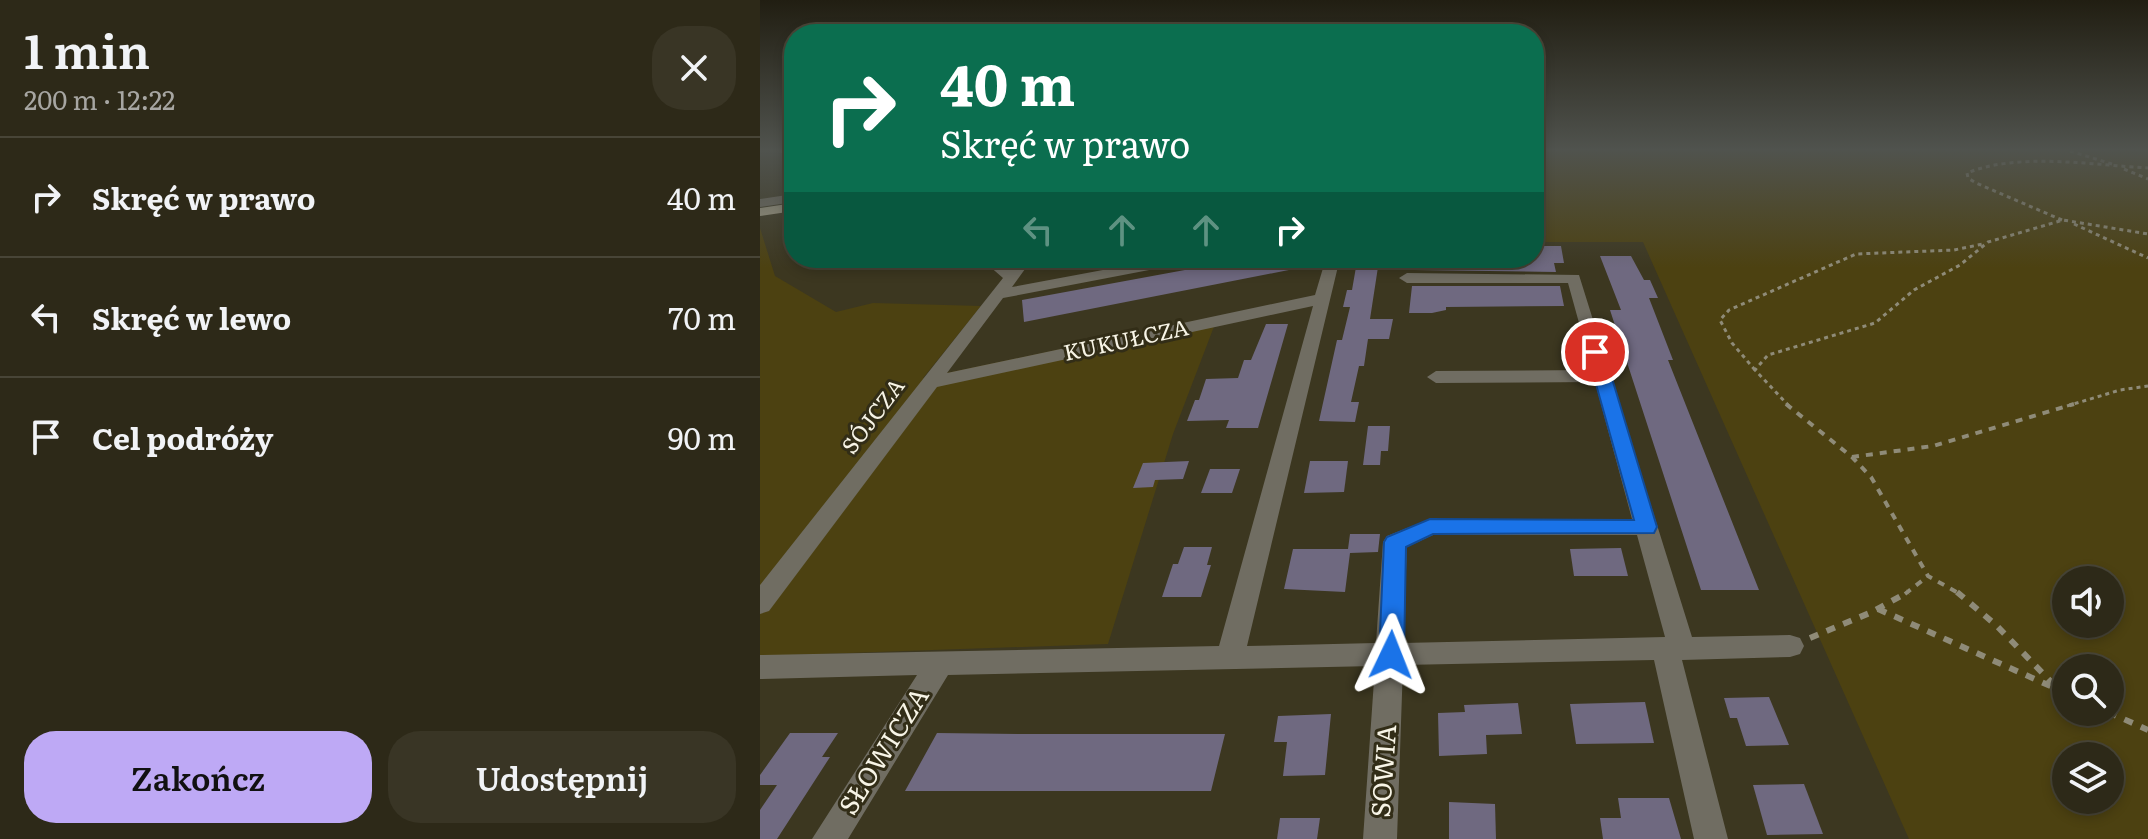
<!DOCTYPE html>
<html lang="pl">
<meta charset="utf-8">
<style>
:root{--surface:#2d2918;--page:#393525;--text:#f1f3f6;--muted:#a7a6a2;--line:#484537;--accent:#bea9f5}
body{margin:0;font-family:Literata,serif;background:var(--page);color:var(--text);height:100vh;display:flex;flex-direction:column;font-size:30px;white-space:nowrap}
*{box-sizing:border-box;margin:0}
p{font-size:26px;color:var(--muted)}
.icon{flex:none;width:44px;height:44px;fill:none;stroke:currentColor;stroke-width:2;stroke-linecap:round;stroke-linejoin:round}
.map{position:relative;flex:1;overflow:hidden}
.drawer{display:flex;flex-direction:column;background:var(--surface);width:760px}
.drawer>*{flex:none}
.top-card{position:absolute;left:24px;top:24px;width:760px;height:244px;border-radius:32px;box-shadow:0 4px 12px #0003,0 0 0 2px var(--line);background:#0b6e4f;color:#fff;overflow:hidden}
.buttons{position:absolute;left:1292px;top:566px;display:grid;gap:16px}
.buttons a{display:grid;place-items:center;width:72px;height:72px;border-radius:50%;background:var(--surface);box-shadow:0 4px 12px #0003,0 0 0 2px var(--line);font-size:40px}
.pin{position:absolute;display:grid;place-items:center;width:68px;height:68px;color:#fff;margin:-34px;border:4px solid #fff;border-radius:50%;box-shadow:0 2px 8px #0007}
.me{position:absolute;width:88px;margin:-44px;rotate:2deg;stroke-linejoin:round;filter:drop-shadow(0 0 6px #0008)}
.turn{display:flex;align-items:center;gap:28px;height:168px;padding:0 24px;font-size:36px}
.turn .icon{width:104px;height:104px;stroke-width:2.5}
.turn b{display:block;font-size:56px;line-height:68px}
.lanes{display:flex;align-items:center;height:76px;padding:0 24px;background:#0003;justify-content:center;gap:40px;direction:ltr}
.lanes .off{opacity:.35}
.round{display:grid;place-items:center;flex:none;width:84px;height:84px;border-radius:32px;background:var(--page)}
.summary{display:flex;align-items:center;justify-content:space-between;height:136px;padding:0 24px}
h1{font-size:48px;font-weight:600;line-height:60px}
.action{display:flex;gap:16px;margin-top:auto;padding:16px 24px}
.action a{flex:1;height:92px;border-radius:32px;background:var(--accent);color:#111;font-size:32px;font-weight:600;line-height:92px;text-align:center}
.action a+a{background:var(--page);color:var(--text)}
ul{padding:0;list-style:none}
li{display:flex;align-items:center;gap:24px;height:120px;padding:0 24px;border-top:2px solid var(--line)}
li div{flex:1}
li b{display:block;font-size:30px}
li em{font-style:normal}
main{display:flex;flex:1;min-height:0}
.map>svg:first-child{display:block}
.green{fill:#4c4111;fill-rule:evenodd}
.building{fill:#6f6980}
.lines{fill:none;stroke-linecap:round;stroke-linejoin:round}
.path-far2{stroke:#8f8b78;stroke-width:3;stroke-dasharray:4 4;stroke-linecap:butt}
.path-far1{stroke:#8f8b78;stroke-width:4;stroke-dasharray:7 7;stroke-linecap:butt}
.path{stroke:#8f8b78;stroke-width:6;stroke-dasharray:9 9;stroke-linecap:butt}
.minor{fill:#706d62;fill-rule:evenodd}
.major{fill:#a7a28c;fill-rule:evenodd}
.route{fill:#1a73e8;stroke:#114b97;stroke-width:2}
.labels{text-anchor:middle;stroke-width:6;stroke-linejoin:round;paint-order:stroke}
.street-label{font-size:22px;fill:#f7f4e6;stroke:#322d17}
.near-street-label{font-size:26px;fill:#f7f4e6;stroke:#322d17}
</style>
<main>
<section class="drawer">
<div class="summary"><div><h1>1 min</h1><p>200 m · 12:22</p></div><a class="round"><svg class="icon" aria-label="close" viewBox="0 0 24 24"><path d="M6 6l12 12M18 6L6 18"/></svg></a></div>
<ul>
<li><svg class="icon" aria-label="right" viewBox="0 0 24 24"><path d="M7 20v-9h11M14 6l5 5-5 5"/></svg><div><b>Skręć w prawo</b></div><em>40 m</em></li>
<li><svg class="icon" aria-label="left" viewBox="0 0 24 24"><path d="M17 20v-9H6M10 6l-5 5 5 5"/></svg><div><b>Skręć w lewo</b></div><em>70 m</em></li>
<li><svg class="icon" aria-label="arrive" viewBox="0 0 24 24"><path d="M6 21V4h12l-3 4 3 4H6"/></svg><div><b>Cel podróży</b></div><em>90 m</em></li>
</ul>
<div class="action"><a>Zakończ</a><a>Udostępnij</a></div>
</section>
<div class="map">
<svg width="1388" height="839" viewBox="0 0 1388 839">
<rect width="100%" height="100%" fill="#3c3720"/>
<g class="green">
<path d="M 774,151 L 1388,151 L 1388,839 L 1149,839 L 883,242 L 774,242 ZM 1306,580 L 1350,580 L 1350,624 L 1306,624 ZM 1306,668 L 1350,668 L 1350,712 L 1306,712 ZM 1306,756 L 1350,756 L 1350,800 L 1306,800 Z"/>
<path d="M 0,228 L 15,276 L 76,312 L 113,303 L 221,306 L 163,378 L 458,316 L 413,434 L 348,644 L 0,656 Z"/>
</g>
<g class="building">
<path d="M 775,246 L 801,246 L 804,263 L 794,263 L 796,272 L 654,270 L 654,258 L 777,258 Z"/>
<path d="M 840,256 L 871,256 L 884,280 L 890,280 L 898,298 L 889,298 L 913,360 L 908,360 L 999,590 L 941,590 L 850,310 L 861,310 Z"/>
<path d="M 490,258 L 543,258 L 544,267 L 264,322 L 262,300 Z"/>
<path d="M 596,267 L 618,267 L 610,319 L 633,319 L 629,339 L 608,339 L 604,366 L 599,366 L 591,402 L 599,402 L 595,422 L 559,421 L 577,340 L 582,340 L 590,307 L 583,307 L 587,290 L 592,290 Z"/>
<path d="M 652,286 L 800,286 L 804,306 L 686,307 L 686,310 L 672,313 L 649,313 Z"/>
<path d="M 506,324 L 528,324 L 498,428 L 466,428 L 469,420 L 427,421 L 435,400 L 439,400 L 446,379 L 478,378 L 484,360 L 491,360 Z"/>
<path d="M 608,426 L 630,426 L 628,451 L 621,451 L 620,465 L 603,465 Z"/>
<path d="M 429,461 L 423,479 L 395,480 L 393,487 L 373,488 L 383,463 Z"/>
<path d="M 550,461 L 588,461 L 584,492 L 544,493 Z"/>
<path d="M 450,469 L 480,469 L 472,493 L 441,493 Z"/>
<path d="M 590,534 L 620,534 L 618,552 L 590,553 L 585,592 L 524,589 L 533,549 L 588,549 Z"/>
<path d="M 424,547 L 452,547 L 447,565 L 451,565 L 441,597 L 402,597 L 413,564 L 418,564 Z"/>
<path d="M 861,548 L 868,576 L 814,576 L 810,549 Z"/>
<path d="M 1009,697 L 1029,745 L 986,746 L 977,718 L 970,718 L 964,698 Z"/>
<path d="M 885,702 L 894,743 L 816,744 L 810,704 Z"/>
<path d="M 758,703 L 762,734 L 726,735 L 727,754 L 679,756 L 678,713 L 705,712 L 704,705 Z"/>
<path d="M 571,714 L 565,775 L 523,776 L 527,742 L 514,742 L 518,716 Z"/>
<path d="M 30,733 L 78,733 L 62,757 L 70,757 L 17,839 L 0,839 L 0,810 L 17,785 L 0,785 L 0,775 Z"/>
<path d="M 177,733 L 258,734 L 465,734 L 451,791 L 145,791 Z"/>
<path d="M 1044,784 L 1063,834 L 1007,835 L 993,785 Z"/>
<path d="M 858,798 L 909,798 L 921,839 L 843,839 L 840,818 L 861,818 Z"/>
<path d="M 689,802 L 735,804 L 736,839 L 689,839 Z"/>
<path d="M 520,818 L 560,818 L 557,839 L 517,839 Z"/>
</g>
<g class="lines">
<g class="path-far2">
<path d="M 20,151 L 34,154"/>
<path d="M 1310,151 L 1352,164"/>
<path d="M 1364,169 L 1388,179"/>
<path d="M 1302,220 L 1216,183 L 1208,178 L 1207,173 C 1258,152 1333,165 1388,168"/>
<path d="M 1314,224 L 1388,258"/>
<path d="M 995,370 L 972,343 L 960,320 L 969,310 L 1096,254 L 1194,250 L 1223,244"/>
<path d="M 1029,406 L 995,370 L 1008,355 L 1115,323 L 1154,290 L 1200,265 L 1228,242 L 1303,220 L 1388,234"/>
<path d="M 1307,406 L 1360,390 L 1388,386"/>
</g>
<g class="path-far1">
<path d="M 1026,404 L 1092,457 L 1111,477 L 1168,576 L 1200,594"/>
<path d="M 1092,457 L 1173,446 L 1314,404"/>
<path d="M 1145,594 L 1168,576"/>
</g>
<g class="path">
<path d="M 1197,592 L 1237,626 L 1298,689"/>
<path d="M 1118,609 L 1306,693"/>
<path d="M 1050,638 L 1112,612 L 1148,592"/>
<path d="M 1348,712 L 1388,730"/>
</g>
<g class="minor">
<path d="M 34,194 L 34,202 L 0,207 L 0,199 Z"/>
<path d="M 220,258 L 236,258 L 250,269 L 258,258 L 273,258 L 252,287 L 407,258 L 438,258 L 431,262 L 243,298 L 187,373 L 555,295 L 566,258 L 580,258 L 487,646 L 616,643 L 623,542 L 627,536 L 670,519 L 872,519 L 835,382 L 676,383 L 667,377 L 676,371 L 832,370 L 808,283 L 647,283 L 639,278 L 647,273 L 819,275 L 932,637 L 1030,635 L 1040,638 L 1044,646 L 1040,654 L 1030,657 L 922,660 L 968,839 L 934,839 L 894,660 L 643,665 L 637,839 L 603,839 L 615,666 L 188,675 L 88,839 L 52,839 L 157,675 L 0,679 L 0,655 L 459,646 L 553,306 L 177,387 L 9,611 L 0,614 L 0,585 L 243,278 ZM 673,535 L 877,535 L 905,637 L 643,643 L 647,547 Z"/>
</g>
<path class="major" d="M 34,203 L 34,211 L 0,216 L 0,208 Z"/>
</g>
<linearGradient id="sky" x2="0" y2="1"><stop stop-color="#211e12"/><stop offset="0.56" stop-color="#50534e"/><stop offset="1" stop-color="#50534e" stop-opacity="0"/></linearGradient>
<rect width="1388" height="268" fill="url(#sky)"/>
<path class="route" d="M 835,347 L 844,352 L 897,527 L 894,533 L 673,534 L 646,547 L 644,655 L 640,662 L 631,665 L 623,662 L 619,655 L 624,542 L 627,537 L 670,519 L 874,520 L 827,352 Z"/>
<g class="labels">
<g class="street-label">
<text transform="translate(366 340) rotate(-12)" y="8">KUKUŁCZA</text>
<text transform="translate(113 416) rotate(-53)" y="8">SÓJCZA</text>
</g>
<g class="near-street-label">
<text transform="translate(124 751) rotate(-58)" y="9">SŁOWICZA</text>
<text transform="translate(624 771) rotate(-86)" y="9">SOWIA</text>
</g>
</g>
</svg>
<div class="buttons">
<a><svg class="icon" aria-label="sound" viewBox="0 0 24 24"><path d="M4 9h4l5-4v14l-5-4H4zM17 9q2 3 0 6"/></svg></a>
<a><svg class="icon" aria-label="search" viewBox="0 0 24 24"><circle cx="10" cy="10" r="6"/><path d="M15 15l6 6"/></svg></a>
<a><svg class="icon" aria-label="layers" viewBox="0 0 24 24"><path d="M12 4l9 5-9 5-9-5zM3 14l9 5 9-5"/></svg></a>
</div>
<div class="pin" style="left:835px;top:352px;background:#d93025"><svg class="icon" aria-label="arrive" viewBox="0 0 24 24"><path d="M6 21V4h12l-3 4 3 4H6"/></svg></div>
<svg class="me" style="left:631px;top:655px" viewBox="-20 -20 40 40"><path d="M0-17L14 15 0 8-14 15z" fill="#1a73e8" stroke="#fff" stroke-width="4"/></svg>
<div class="top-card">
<div class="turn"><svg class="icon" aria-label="right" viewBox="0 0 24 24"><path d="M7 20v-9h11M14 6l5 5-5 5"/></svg><div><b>40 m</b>Skręć w prawo</div></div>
<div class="lanes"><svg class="icon off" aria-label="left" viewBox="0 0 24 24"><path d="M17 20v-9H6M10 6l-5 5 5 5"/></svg><svg class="icon off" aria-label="ahead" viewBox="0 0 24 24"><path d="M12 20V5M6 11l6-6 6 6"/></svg><svg class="icon off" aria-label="ahead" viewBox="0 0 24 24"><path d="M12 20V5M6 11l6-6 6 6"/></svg><svg class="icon" aria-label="right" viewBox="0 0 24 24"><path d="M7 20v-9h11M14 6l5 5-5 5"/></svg></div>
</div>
</div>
</main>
